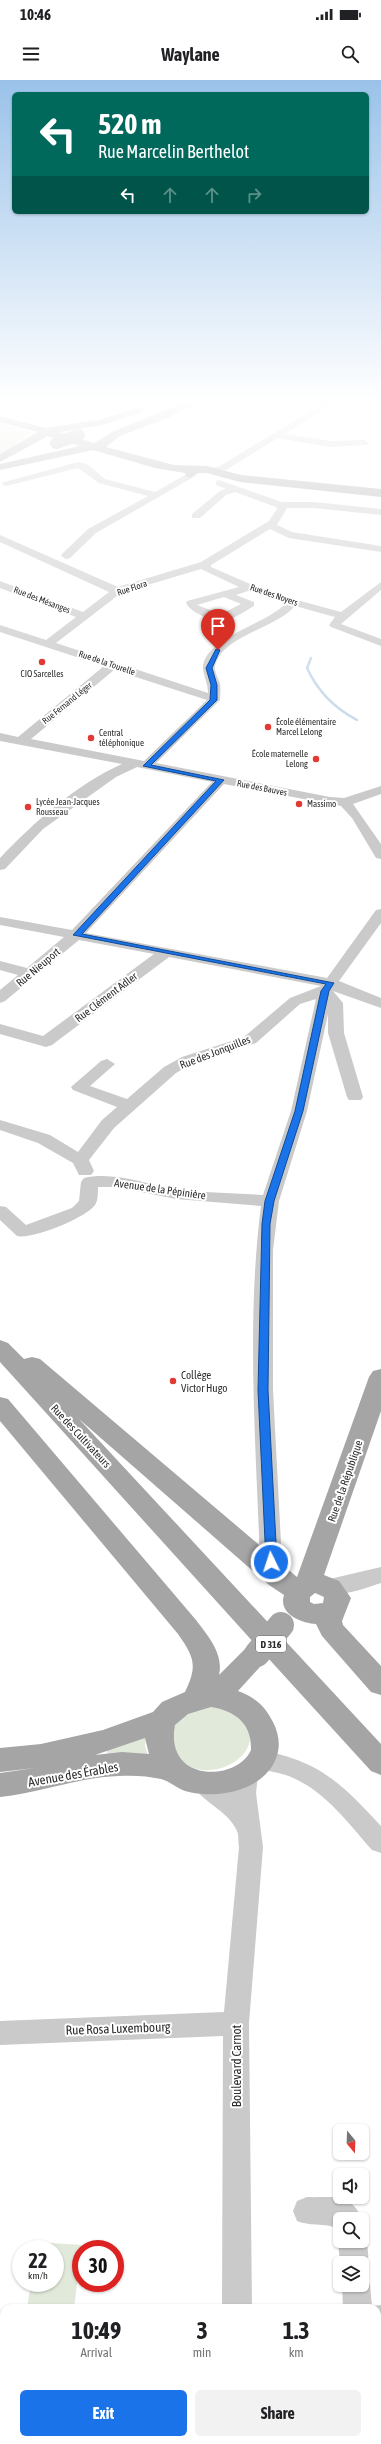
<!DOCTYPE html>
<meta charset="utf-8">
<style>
:root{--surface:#fff;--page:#f2f2f2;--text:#202124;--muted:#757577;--accent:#1a73e8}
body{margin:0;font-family:"Asap Condensed",sans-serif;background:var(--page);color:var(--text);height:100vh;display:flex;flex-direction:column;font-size:15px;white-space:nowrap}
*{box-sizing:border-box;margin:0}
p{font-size:13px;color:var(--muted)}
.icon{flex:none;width:22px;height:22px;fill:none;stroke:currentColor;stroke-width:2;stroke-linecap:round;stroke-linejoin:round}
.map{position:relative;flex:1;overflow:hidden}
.drawer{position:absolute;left:0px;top:2224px;width:381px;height:140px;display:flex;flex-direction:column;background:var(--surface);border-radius:12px 12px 0 0;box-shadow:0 1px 3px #0004}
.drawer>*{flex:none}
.guide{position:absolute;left:12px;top:12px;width:357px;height:122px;border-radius:6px;box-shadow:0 1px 3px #0004;background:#00695c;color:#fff;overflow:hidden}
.needle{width:26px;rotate:161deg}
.buttons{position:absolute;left:333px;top:2044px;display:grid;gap:8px}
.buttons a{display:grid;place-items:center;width:36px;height:36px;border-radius:6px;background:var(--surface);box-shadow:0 1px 3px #0004;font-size:20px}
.speed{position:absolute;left:12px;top:2160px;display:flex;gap:8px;font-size:20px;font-weight:700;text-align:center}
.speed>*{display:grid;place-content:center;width:52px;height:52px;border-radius:50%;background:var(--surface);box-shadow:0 1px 3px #0004;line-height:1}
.speed small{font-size:10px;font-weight:400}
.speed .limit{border:6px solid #d22;background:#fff;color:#111}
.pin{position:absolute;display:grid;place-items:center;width:34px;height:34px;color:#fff;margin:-41px -17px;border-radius:50% 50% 50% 0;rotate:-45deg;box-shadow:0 0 4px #0007}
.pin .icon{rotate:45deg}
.me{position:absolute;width:44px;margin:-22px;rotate:356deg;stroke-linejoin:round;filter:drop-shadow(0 0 3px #0008)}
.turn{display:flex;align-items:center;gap:14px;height:84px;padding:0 20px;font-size:18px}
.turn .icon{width:52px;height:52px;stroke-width:2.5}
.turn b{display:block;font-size:28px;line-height:34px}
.lanes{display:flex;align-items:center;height:38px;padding:0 20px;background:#0003;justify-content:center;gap:20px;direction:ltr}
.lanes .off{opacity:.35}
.eta{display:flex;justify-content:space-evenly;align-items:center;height:68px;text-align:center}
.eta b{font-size:24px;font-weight:700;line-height:28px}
.button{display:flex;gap:8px;margin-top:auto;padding:8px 20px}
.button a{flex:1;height:46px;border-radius:6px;background:var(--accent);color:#fff;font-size:16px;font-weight:700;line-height:46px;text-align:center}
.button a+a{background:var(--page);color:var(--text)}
.status{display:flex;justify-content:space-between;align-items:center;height:28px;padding:0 20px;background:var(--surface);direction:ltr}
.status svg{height:11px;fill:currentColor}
header{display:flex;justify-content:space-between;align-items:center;height:52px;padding:0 20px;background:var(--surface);font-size:18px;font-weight:700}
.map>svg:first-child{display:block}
.green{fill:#e1eada}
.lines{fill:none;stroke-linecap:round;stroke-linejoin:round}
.stream{stroke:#c6d8ea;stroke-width:2.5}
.minor{fill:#cacaca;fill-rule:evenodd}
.major{fill:#a5a5a5;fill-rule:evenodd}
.major-bridge-far1{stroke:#a5a5a5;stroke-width:12}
.major-bridge{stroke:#a5a5a5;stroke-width:26}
.route{fill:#1a73e8;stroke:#114b97}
.poi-dot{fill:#e03a32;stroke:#fff;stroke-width:1.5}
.labels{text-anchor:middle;stroke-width:4;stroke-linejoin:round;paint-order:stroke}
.far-street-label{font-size:9px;fill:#2d2d2d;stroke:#fff}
.far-poi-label{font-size:9px;fill:#2d2d2d;stroke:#fff;text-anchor:start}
.shield{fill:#fff;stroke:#6c6c6c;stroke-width:1}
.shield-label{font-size:10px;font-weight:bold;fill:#2d2d2d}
.street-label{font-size:11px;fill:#2d2d2d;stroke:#fff}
.poi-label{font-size:11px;fill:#2d2d2d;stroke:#fff;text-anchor:start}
.near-street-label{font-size:13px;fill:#2d2d2d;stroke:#fff}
</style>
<div class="status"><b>10:46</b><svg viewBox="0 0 49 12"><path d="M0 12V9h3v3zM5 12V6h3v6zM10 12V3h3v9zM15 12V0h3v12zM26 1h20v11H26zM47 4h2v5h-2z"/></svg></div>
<header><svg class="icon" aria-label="menu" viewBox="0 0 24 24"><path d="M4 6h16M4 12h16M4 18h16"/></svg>Waylane<svg class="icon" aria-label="search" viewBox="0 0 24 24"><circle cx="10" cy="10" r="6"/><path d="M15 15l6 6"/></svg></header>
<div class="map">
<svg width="381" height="2364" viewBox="0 0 381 2364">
<rect width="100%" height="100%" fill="#fff"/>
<g class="green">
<path d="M 0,343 L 32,352 L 0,375 Z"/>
<path d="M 212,1626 C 220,1629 232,1631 238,1636 C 281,1672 197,1717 173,1670 C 170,1664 172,1655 171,1649 L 186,1632 Z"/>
<path d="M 146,1655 L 145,1666 L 149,1678 L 109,1679 L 106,1668 Z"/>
<path d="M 36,2162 L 82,2165 L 74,2228 L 27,2228 L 31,2203 L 55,2203 L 55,2169 L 35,2169 Z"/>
</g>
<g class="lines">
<path class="stream" d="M 311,578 L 307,588 C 318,612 334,628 357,640"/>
<g class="minor">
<path d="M 325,322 L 334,322 L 285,354 L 330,361 L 364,360 L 369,363 L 367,365 L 330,367 L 278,358 L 226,390 L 209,393 L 204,390 L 220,386 Z"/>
<path d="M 78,382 L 87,384 L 105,399 L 155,412 L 189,393 L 197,395 L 96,453 L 70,478 L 66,479 L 61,476 L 62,474 L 88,449 L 148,416 L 99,403 L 78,388 L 6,406 L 1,403 Z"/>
<path d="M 219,400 L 282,422 L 314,422 L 381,429 L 381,435 L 314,428 L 287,428 L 277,445 L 292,452 L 381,466 L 381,472 L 289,458 L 270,449 L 211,485 L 211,487 L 271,513 L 341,532 L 381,502 L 381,510 L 341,544 L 381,559 L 381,566 L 331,547 L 329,545 L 335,537 L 295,526 C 275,549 223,555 215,586 C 214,592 219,599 220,604 C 221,609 220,615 220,620 L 156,683 L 330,717 L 344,718 L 381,706 L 381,714 L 353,724 L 381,764 L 381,779 L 376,778 L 352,738 L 341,726 L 224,704 L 86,853 L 327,898 L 376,830 L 381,829 L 381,843 L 339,901 L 381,918 L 381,928 L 333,911 L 343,923 L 344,953 L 363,1017 L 361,1020 L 349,1020 L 347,1017 L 328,953 L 328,934 L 307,1031 L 279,1121 L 273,1170 L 273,1310 L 282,1482 L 278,1488 L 271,1490 L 264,1488 L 260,1482 C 256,1364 246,1243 261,1126 L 176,1119 L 116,1107 L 98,1107 C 98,1113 98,1121 95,1125 C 86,1138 31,1160 17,1156 L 0,1140 L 0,1126 L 6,1127 L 26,1145 L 72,1128 L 79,1121 L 81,1102 L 84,1098 C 113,1091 146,1104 175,1109 C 203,1113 234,1113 263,1115 L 291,1031 L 316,919 L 300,924 L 256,963 L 194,983 L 176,993 L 114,1048 L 89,1080 L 94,1091 L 91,1095 L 79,1095 L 73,1083 L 38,1063 L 0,1050 L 0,1040 L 50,1055 L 78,1072 L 102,1040 L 117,1027 L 73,1010 L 71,1007 L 101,981 L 107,979 L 115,984 L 90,1006 L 127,1019 L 164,987 L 182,977 L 244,957 L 290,918 L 321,906 L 169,877 L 52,965 L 46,967 L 0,954 L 0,944 L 43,956 L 154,874 L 79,860 L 5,921 L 0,923 L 0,910 L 18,895 L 0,890 L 0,881 L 27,888 L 64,857 L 0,845 L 0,837 L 72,850 L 212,702 L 137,687 L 116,697 L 43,749 L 5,789 L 0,790 L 0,778 C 34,742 77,704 122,684 L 0,661 L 0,653 L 18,657 L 104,586 L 0,552 L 0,545 L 46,560 L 76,537 L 0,508 L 0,501 L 83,532 L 109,512 L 0,462 L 0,455 L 118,507 L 201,482 L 269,441 L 277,429 L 276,427 L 235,412 L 226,415 L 200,438 L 192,438 L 192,434 L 220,411 L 226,409 L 216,405 L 216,401 ZM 201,489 L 239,507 L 187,521 L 186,523 C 190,532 211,541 222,541 C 231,541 245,531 254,526 L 254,522 L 236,515 L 248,511 L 286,523 C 268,544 202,558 203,589 C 204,597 208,604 208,613 L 56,563 L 121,513 ZM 224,517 L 241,524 L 221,534 L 197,525 ZM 114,590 L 207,620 L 144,681 L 31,659 Z"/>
<path d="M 381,1487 L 381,1503 C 363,1509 340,1518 321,1513 L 318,1507 L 321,1501 Z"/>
<path d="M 261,1670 C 321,1682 341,1703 381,1746 L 381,1773 L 372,1770 C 349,1744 325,1711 291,1697 C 279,1692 265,1691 253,1687 L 249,1680 L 253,1673 Z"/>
<path d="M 246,1685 L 254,1688 L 258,1695 L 256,1713 L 263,1767 L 249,1943 L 252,2228 L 222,2228 L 223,1956 L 0,1965 L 0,1941 L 224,1932 L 239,1767 C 238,1762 239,1755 237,1751 C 228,1730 201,1722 191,1703 L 195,1696 C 210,1691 220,1703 232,1712 L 234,1695 L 238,1688 Z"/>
<path d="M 307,2117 C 332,2118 351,2112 362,2139 L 340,2139 L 340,2150 C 328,2142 311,2147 297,2141 L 293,2131 L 297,2121 Z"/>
<path d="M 362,2151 C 368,2164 372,2181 363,2194 L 366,2195 L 370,2205 L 372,2226 L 381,2225 L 381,2255 L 377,2254 L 377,2228 L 343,2228 L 342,2205 L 362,2205 L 362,2183 L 340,2184 L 338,2161 L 340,2156 L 340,2161 L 362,2161 Z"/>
<rect x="226" y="2360" width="30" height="4"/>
</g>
<g class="major">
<path d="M 185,322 L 198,322 L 170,337 L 120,356 L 106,367 L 174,385 L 207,386 L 241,395 L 381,409 L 381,417 L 240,402 L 207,393 L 198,393 L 190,398 L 186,396 L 185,393 L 155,388 L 93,370 L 0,390 L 0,384 L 80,366 L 48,356 L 0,382 L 0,374 L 38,352 L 0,342 L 0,336 L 46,348 L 98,340 L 142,327 L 147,330 L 103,345 L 60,352 L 94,363 L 112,352 Z"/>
<path d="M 0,1260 L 8,1263 L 24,1279 L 32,1277 L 40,1279 L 297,1497 L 369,1297 L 373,1291 L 381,1289 L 381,1331 L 324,1495 L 339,1501 L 351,1518 L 342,1541 L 343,1545 L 381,1586 L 381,1615 L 371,1612 L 322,1556 L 316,1544 C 301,1543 278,1534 284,1515 L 269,1505 L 79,1339 L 381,1664 L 381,1695 L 371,1691 L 268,1578 L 238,1611 C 255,1617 265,1626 273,1642 C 281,1658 281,1673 271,1688 C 253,1713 214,1719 185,1711 C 177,1708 169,1701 161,1699 C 148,1696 133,1695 119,1696 C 79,1697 40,1713 0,1717 L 0,1693 L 35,1688 L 0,1692 L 0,1668 L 41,1664 L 103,1650 L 153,1632 L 162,1622 L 185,1612 C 198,1585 194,1577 178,1554 L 0,1341 L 0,1317 L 8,1319 L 196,1540 C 208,1556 224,1574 219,1595 L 247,1567 L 255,1564 L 0,1282 ZM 315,1513 L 324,1517 L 323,1523 L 314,1524 L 310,1522 L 310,1517 ZM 211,1627 C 235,1631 252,1643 251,1670 C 237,1702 164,1703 175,1645 L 188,1634 ZM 145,1658 L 149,1674 L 122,1672 L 95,1675 Z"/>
</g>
<path class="major-bridge-far1" d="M 56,363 L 79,355"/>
<path class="major-bridge" d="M 257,1574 L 281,1545"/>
</g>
<linearGradient id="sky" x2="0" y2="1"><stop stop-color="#9ac2e9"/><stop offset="0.49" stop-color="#fff"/><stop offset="1" stop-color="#fff" stop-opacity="0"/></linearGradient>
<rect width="381" height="652" fill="url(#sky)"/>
<path class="route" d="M 216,569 L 220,570 L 212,588 L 217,605 L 217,620 L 151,685 L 224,700 L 82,854 L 334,903 L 329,911 L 303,1031 L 274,1121 L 270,1144 L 268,1310 L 277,1482 L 271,1486 L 266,1482 L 258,1310 L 262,1144 L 265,1121 L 295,1031 L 321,911 L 326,904 L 73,855 L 216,701 L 143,686 L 210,620 L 211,605 L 206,588 Z"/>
<g class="poi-dot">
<circle cx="42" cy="582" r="4"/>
<circle cx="268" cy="647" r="4"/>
<circle cx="91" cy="658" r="4"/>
<circle cx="316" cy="679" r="4"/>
<circle cx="299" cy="724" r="4"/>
<circle cx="28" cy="727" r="4"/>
<circle cx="173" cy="1301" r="4"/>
</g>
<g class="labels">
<g class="far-street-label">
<text transform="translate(132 508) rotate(-18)" y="3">Rue Flora</text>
<text transform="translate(274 515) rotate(19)" y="3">Rue des Noyers</text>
<text transform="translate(42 520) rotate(21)" y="3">Rue des Mésanges</text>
<text transform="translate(107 583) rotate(19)" y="3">Rue de la Tourelle</text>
<text transform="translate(67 623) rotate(-39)" y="3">Rue Fernand Léger</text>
<text transform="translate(262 708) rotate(11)" y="3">Rue des Bauves</text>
</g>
<g class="far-poi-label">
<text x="42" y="597" text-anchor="middle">CIO Sarcelles</text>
<text x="276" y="645">École élémentaire<tspan x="276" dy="10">Marcel Lelong</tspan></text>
<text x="99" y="656">Central<tspan x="99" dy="10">téléphonique</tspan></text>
<text x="308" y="677" text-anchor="end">École maternelle<tspan x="308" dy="10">Lelong</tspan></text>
<text x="36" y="725">Lycée Jean-Jacques<tspan x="36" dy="10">Rousseau</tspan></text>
<text x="307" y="727">Massimo</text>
</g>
<rect class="shield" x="256" y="1556" width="30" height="16" rx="3"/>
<g class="shield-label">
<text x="271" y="1568">D 316</text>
</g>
<g class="street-label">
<text transform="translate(38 887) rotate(-40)" y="4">Rue Nieuport</text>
<text transform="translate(106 917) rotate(-37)" y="4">Rue Clément Adler</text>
<text transform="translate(215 972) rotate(-21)" y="4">Rue des Jonquilles</text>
<text transform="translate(160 1109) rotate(8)" y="4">Avenue de la Pépinière</text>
<text transform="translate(81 1356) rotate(47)" y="4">Rue des Cultivateurs</text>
<text transform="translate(345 1401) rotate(-71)" y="4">Rue de la République</text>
</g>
<g class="poi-label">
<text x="181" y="1299">Collège<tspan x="181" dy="13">Victor Hugo</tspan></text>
</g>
<g class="near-street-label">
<text transform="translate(73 1694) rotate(-10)" y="5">Avenue des Érables</text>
<text transform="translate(118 1948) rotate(-2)" y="5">Rue Rosa Luxembourg</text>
<text transform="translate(236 1986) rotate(-90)" y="5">Boulevard Carnot</text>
</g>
</g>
</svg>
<div class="buttons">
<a><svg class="needle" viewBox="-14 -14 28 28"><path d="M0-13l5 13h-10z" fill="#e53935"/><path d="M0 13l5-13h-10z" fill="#757577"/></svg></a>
<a><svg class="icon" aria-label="sound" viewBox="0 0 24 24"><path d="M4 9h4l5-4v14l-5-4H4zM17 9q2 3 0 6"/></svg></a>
<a><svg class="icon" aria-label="search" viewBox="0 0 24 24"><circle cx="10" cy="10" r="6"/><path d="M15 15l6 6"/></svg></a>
<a><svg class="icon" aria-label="layers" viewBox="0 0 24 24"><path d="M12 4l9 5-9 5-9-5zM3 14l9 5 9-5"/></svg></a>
</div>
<div class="speed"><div>22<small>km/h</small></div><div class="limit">30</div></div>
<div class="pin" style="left:218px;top:570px;background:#d93025"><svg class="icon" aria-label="arrive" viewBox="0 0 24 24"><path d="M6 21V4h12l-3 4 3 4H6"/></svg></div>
<svg class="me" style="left:271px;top:1482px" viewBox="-20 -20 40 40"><circle r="17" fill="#1a73e8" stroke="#fff" stroke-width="3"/><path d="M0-11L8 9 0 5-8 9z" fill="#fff"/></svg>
<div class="guide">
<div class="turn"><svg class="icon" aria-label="left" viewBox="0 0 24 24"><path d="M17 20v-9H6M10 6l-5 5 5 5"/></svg><div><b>520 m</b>Rue Marcelin Berthelot</div></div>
<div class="lanes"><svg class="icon" aria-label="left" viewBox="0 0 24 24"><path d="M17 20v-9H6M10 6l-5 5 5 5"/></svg><svg class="icon off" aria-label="ahead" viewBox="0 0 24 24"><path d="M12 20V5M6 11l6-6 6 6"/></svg><svg class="icon off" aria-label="ahead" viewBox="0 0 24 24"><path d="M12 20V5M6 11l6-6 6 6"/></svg><svg class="icon off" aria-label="right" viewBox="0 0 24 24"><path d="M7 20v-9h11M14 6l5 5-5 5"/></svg></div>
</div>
<section class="drawer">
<div class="eta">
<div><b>10:49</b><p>Arrival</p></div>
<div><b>3</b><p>min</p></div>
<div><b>1.3</b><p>km</p></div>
</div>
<div class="button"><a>Exit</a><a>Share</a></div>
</section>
</div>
